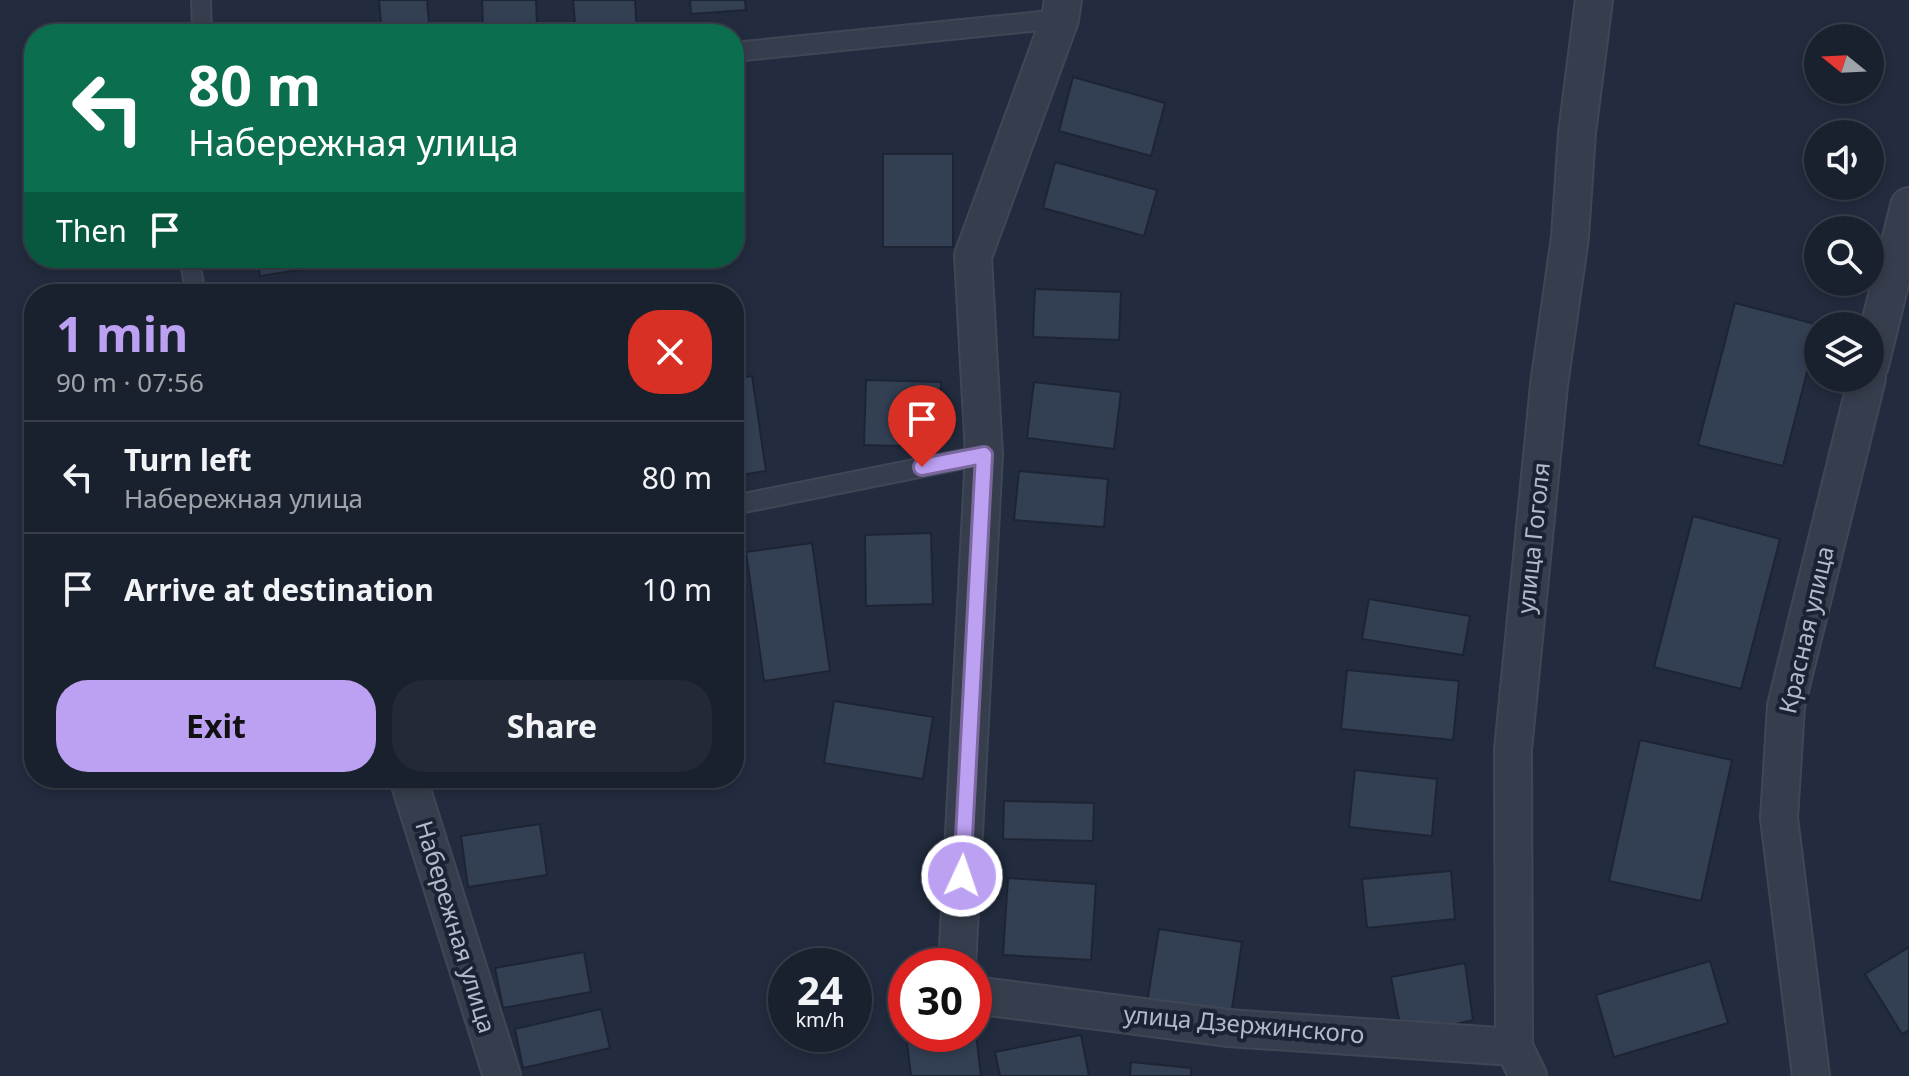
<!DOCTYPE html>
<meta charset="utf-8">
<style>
:root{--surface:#1a212e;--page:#232936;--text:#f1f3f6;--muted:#9fa3aa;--line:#383e4a;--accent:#bca0f2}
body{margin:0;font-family:"Noto Sans",sans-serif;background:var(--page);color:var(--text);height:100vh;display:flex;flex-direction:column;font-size:30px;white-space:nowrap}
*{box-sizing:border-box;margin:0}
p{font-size:26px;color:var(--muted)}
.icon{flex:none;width:44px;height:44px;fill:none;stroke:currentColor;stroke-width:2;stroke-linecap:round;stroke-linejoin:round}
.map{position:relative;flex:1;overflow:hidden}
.sheet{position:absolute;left:24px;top:284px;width:720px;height:504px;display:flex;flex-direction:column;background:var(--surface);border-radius:32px;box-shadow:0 4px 12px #0003,0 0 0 2px var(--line)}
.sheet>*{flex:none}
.guide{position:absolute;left:24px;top:24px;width:720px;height:244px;border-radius:32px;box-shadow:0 4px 12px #0003,0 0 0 2px var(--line);background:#0b6e4f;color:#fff;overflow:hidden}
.needle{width:52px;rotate:288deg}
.controls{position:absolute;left:1804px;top:24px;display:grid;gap:16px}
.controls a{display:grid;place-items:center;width:80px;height:80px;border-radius:50%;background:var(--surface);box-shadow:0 4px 12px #0003,0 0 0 2px var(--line);font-size:40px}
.speed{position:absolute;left:768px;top:948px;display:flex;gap:16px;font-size:40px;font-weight:700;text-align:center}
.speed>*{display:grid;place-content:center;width:104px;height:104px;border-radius:50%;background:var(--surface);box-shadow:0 4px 12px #0003,0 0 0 2px var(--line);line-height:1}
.speed small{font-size:20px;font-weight:400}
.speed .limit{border:12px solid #d22;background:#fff;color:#111}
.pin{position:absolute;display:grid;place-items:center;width:68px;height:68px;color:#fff;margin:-82px -34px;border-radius:50% 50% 50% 0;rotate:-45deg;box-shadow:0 0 8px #0007}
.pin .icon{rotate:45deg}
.me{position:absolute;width:88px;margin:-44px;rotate:3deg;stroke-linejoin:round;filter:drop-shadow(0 0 6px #0008)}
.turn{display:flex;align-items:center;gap:28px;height:168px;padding:0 32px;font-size:36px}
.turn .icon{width:104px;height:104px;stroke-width:2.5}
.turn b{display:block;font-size:56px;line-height:68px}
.then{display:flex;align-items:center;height:76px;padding:0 32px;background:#0003;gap:16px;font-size:30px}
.round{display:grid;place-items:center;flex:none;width:84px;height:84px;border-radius:32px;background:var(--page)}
.headline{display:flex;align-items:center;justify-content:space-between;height:136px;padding:0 32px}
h1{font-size:48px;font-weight:700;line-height:60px;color:var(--accent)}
.primary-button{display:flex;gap:16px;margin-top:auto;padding:16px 32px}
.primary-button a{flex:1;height:92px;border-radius:32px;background:var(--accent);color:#111;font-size:32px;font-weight:700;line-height:92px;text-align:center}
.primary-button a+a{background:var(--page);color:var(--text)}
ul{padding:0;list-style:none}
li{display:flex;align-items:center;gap:24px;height:112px;padding:0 32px;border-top:2px solid var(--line)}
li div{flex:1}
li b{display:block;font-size:30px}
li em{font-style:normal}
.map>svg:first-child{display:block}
.building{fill:#334054;stroke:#1d2535;stroke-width:2}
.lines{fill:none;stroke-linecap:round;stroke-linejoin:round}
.service-casing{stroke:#3f4757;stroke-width:22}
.minor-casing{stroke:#3f4757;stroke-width:40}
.service{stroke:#363e4e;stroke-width:18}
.minor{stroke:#363e4e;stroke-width:36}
.route-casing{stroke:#7a689d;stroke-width:20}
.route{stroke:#bca0f2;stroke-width:14}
.labels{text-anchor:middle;stroke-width:8;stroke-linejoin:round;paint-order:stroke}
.street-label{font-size:24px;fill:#b2b9c9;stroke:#1b2333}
</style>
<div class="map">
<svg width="1909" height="1076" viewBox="0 0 1909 1076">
<rect width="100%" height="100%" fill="#222c3e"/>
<g class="building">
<path d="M 379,0 L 427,0 L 430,34 L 382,34 Z"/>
<path d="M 482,0 L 536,0 L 537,25 L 483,27 Z"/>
<path d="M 573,0 L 635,0 L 637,34 L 576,34 Z"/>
<path d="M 690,0 L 745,0 L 746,10 L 691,14 Z"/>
<path d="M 1073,77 L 1165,103 L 1151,156 L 1059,131 Z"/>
<rect x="883" y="154" width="70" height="93"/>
<path d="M 1055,162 L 1157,190 L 1144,236 L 1043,208 Z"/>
<path d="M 734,183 L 739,231 L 734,231 Z"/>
<path d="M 257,258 L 317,258 L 318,267 L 260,276 Z"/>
<path d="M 1035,289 L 1121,292 L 1119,340 L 1033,337 Z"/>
<path d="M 1735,303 L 1819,325 L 1783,466 L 1698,445 Z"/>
<path d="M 752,376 L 766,471 L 734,476 L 734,379 Z"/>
<path d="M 866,380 L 941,382 L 939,447 L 864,445 Z"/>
<path d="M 1034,382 L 1121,392 L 1114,449 L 1027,438 Z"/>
<path d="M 1019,471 L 1108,479 L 1104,527 L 1014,520 Z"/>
<path d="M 1693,516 L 1780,539 L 1741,689 L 1654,667 Z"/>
<path d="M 931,533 L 933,604 L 866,606 L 865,535 Z"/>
<path d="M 812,543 L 830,671 L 764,681 L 746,552 Z"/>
<path d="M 1369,599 L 1470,616 L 1463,655 L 1362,639 Z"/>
<path d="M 1347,670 L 1459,681 L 1453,740 L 1341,729 Z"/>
<path d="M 834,701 L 933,717 L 923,779 L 824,763 Z"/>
<path d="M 1640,740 L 1732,760 L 1701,901 L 1609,881 Z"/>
<path d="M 1355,770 L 1437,779 L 1432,836 L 1349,827 Z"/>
<path d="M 1004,801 L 1094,803 L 1093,841 L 1003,839 Z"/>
<path d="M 540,824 L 547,875 L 468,887 L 461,836 Z"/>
<path d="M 1451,871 L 1455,919 L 1367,928 L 1362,879 Z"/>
<path d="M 1008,878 L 1096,884 L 1091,960 L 1003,955 Z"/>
<path d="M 1159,929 L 1242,942 L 1231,1016 L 1147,1003 Z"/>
<path d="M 1909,947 L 1909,1030 L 1902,1034 L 1865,974 Z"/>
<path d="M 584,952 L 591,992 L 503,1008 L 495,968 Z"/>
<path d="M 1710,961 L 1728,1023 L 1614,1057 L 1596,995 Z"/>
<path d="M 1465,963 L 1473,1020 L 1402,1036 L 1391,977 Z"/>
<path d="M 601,1009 L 610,1048 L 523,1068 L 515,1029 Z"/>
<path d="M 975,1025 L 981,1076 L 911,1076 L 906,1034 L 974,1034 Z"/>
<path d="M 1081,1035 L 1089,1076 L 1000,1076 L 995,1052 Z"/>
<path d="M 1131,1062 L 1191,1068 L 1191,1076 L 1130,1076 Z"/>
</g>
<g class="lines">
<g class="service-casing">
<g id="service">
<path d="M 201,0 L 202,34"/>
<path d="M 734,52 L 1060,19"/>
<path d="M 189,258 L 196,294"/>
<path d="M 734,505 L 984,455"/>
</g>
</g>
<g class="minor-casing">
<g id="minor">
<path d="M 1870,365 L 1909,206"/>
<path d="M 408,778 L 502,1076"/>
<path d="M 957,966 L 984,455 L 973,256 L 1060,19 L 1063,0"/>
<path d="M 974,995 L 1228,1028 L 1514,1047"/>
<path d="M 1528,1076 L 1514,1047 L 1513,750 L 1549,385 L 1570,237 L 1577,133 L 1594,0"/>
<path d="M 1811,1076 L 1779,818 L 1786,706 L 1867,378"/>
</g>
</g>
<use href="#service" class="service"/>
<use href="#minor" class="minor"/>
</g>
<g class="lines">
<g class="route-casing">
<path id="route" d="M 922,467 L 984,455 L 962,876"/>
</g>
<use href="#route" class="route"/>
</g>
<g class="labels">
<g class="street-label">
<text transform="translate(1534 538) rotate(-84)" y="8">улица Гоголя</text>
<text transform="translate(1807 630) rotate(-77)" y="8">Красная улица</text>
<text transform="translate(455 927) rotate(73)" y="8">Набережная улица</text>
<text transform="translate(1244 1025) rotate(5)" y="8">улица Дзержинского</text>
</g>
</g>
</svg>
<div class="controls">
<a><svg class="needle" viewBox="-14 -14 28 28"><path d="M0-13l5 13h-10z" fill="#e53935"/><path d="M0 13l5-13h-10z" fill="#9fa3aa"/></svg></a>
<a><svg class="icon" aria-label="sound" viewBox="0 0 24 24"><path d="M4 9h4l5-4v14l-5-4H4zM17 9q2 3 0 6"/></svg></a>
<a><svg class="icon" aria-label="search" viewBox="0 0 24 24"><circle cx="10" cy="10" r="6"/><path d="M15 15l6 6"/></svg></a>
<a><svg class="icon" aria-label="layers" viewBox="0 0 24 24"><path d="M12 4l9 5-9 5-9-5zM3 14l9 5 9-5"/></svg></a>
</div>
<div class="speed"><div>24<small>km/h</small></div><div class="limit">30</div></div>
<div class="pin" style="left:922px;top:467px;background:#d93025"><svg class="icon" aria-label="arrive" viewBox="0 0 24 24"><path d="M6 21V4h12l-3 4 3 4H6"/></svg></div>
<svg class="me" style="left:962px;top:876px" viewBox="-20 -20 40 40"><circle r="17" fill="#bca0f2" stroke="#fff" stroke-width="3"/><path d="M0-11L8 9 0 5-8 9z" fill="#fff"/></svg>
<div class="guide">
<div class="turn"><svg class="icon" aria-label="left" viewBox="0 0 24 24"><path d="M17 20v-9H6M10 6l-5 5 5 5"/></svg><div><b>80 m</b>Набережная улица</div></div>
<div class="then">Then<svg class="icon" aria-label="arrive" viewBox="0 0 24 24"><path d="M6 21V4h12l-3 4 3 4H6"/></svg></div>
</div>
<section class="sheet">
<div class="headline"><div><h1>1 min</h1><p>90 m · 07:56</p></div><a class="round" style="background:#d93025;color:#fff"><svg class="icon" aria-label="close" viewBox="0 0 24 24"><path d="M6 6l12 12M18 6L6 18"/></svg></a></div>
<ul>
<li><svg class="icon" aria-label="left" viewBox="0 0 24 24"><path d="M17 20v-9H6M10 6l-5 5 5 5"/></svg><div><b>Turn left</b><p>Набережная улица</p></div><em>80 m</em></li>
<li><svg class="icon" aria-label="arrive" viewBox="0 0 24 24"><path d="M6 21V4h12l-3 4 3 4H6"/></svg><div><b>Arrive at destination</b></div><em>10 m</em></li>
</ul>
<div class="primary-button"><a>Exit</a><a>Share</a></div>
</section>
</div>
